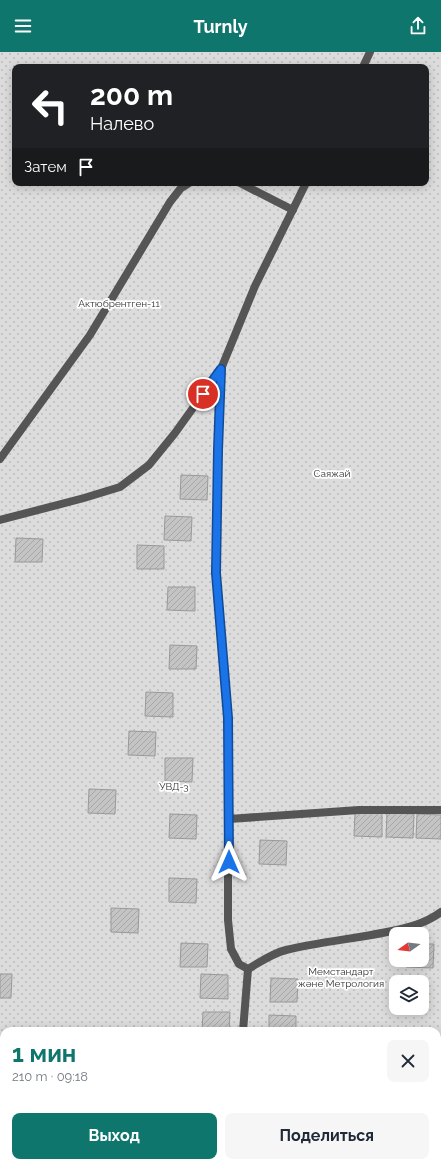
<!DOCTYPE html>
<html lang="ru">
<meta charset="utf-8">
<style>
:root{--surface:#fff;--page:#f6f6f7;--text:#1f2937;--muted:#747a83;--accent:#0f766e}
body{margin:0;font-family:Raleway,sans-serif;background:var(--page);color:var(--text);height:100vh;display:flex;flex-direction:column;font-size:15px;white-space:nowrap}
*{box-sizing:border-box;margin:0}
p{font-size:13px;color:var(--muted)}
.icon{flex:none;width:22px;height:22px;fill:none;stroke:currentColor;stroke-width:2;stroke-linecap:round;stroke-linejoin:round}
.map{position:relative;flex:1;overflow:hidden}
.sheet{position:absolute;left:0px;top:975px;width:441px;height:140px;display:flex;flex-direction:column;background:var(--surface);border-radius:12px 12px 0 0;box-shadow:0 2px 10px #0003}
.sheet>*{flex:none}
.top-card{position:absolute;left:12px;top:12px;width:417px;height:122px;border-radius:8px;box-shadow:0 2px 10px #0003;background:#202124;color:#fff;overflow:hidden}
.needle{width:26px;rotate:256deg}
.fabs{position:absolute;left:389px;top:875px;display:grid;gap:8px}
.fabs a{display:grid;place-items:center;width:40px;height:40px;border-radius:8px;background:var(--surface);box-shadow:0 2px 10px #0003;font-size:20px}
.pin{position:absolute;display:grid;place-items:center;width:34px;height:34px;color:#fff;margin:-17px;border:2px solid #fff;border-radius:50%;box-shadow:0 1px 4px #0007}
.me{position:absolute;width:44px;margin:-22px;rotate:0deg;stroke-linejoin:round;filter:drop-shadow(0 0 3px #0008)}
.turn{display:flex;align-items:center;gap:14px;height:84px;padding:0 12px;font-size:18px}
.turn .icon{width:52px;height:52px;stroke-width:2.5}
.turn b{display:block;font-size:28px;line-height:34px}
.then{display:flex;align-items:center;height:38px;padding:0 12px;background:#0003;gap:8px;font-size:15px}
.round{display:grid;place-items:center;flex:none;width:42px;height:42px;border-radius:8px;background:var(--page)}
.overview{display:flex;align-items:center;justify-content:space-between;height:68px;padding:0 12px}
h1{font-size:24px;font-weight:700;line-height:30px;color:var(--accent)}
.button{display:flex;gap:8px;margin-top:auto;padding:8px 12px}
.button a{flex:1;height:46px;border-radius:8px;background:var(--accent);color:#fff;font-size:16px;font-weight:700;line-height:46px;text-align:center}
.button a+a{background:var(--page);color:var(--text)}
header{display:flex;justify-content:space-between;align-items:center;height:52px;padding:0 12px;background:var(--accent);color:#fff;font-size:18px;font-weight:700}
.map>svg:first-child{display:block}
.garden{fill:url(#garden-dots);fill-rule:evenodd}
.building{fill:url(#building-hatch);stroke:#999}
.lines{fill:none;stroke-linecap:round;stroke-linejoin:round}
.lane{stroke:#555;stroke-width:8}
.street{stroke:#555;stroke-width:8}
.route-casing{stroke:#114b97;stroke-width:10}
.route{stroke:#1a73e8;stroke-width:7}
.labels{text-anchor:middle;stroke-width:3.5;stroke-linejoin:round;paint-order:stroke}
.park-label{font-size:10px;fill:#333;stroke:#fff}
</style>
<header><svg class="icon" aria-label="menu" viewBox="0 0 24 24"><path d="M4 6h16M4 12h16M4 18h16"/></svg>Turnly<svg class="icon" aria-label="share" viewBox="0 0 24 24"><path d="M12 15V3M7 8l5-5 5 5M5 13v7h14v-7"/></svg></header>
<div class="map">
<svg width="441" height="1115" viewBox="0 0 441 1115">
<defs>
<pattern id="garden-dots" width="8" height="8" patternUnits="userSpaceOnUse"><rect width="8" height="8" fill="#dcdcdc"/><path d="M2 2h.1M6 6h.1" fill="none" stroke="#bbb" stroke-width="1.8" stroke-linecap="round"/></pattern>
<pattern id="building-hatch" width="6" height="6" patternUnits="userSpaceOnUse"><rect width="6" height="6" fill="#c4c4c4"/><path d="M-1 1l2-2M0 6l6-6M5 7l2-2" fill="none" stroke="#a7a7a7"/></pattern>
</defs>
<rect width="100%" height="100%" fill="#fff"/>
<path class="garden" d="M 0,0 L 441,0 L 441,1115 L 0,1115 ZM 15,15 L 426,15 L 426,131 L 15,131 ZM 396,882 L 422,882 L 422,908 L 396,908 ZM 396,930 L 422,930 L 422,956 L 396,956 ZM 4,979 L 437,979 L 437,1111 L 4,1111 Z"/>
<g class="building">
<path d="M 181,423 L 208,424 L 207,448 L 180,447 Z"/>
<path d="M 165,464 L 192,465 L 191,489 L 164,488 Z"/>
<path d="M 16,486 L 43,487 L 42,510 L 15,510 Z"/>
<path d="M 137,493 L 164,494 L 164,517 L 137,517 Z"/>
<path d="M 168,535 L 195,535 L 195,559 L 167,558 Z"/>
<path d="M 170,593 L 197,594 L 196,617 L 169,617 Z"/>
<path d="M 146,640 L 173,641 L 173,665 L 145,664 Z"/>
<path d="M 129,679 L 156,680 L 155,704 L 128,703 Z"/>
<path d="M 165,706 L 193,706 L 192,730 L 165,729 Z"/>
<path d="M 89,737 L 116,738 L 115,762 L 88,761 Z"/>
<path d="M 355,761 L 382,761 L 382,785 L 354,784 Z"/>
<path d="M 387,761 L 414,762 L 413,786 L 386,785 Z"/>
<path d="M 170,762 L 197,763 L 196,787 L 169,786 Z"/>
<path d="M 417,762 L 441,763 L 441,787 L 416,786 Z"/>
<path d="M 260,788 L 287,789 L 286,813 L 259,812 Z"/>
<path d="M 169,826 L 197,827 L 196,851 L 169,850 Z"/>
<path d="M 111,856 L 139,857 L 138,881 L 111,880 Z"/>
<path d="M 181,891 L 208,892 L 207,915 L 180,915 Z"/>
<path d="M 422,892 L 434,892 L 433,916 L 406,915 L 406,908 L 422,908 Z"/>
<path d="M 0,922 L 12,922 L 11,946 L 0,946 Z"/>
<path d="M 201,922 L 228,923 L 228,947 L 200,946 Z"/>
<path d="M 271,926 L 298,927 L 297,950 L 270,950 Z"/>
<path d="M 203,960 L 230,960 L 229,979 L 202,979 Z"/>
<path d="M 269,963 L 296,964 L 296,979 L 269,979 Z"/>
<path d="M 167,1113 L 194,1114 L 194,1115 L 167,1115 Z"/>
</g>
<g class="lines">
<g class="lane">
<path d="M 240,131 L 293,158"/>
<path d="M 0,407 L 90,283 L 170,150 L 181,136 L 189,131"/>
<path d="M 229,767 L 359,758 L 441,758"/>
<path d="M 243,979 L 248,917"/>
<path d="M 233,1115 L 234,1111"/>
</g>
<g class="street">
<path d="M 363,15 L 370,0"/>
<path d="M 221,317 L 218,398 L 216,521 L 228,666 L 228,868 L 231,897 L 239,912 L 248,917 C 260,910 273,901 286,898 C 319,890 353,887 387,880 C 406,876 425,872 441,860"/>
<path d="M 0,468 L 84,446 L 120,435 L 149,413 L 175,381 L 221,317 L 255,234 L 306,131"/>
</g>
</g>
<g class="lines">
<g class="route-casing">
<path id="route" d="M 203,342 L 221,317 L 218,398 L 216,521 L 228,666 L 229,810"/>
</g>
<use href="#route" class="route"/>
</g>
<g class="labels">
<g class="park-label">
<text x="119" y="255">Актюбрентген-11</text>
<text x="332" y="425">Саяжай</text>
<text x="174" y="738">УВД-3</text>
<text x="341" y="923">Мемстандарт<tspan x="341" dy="12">және Метрология</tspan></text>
</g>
</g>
</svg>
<div class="fabs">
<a><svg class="needle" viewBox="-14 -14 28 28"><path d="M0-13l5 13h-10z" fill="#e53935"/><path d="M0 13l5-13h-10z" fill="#747a83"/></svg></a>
<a><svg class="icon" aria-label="layers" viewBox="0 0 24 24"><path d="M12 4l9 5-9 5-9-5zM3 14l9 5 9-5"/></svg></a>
</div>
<div class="pin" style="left:203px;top:342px;background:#d93025"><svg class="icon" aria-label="arrive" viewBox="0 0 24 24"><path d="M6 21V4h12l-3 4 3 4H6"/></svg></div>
<svg class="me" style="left:229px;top:810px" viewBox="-20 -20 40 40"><path d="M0-17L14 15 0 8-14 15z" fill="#1a73e8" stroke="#fff" stroke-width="4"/></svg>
<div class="top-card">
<div class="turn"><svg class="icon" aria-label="left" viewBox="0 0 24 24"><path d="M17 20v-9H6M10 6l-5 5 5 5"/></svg><div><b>200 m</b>Налево</div></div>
<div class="then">Затем<svg class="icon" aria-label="arrive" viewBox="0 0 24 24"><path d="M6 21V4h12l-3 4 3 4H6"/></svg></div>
</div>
<section class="sheet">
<div class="overview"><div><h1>1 мин</h1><p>210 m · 09:18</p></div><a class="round"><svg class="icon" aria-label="close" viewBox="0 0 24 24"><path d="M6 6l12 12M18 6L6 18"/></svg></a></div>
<div class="button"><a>Выход</a><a>Поделиться</a></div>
</section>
</div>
